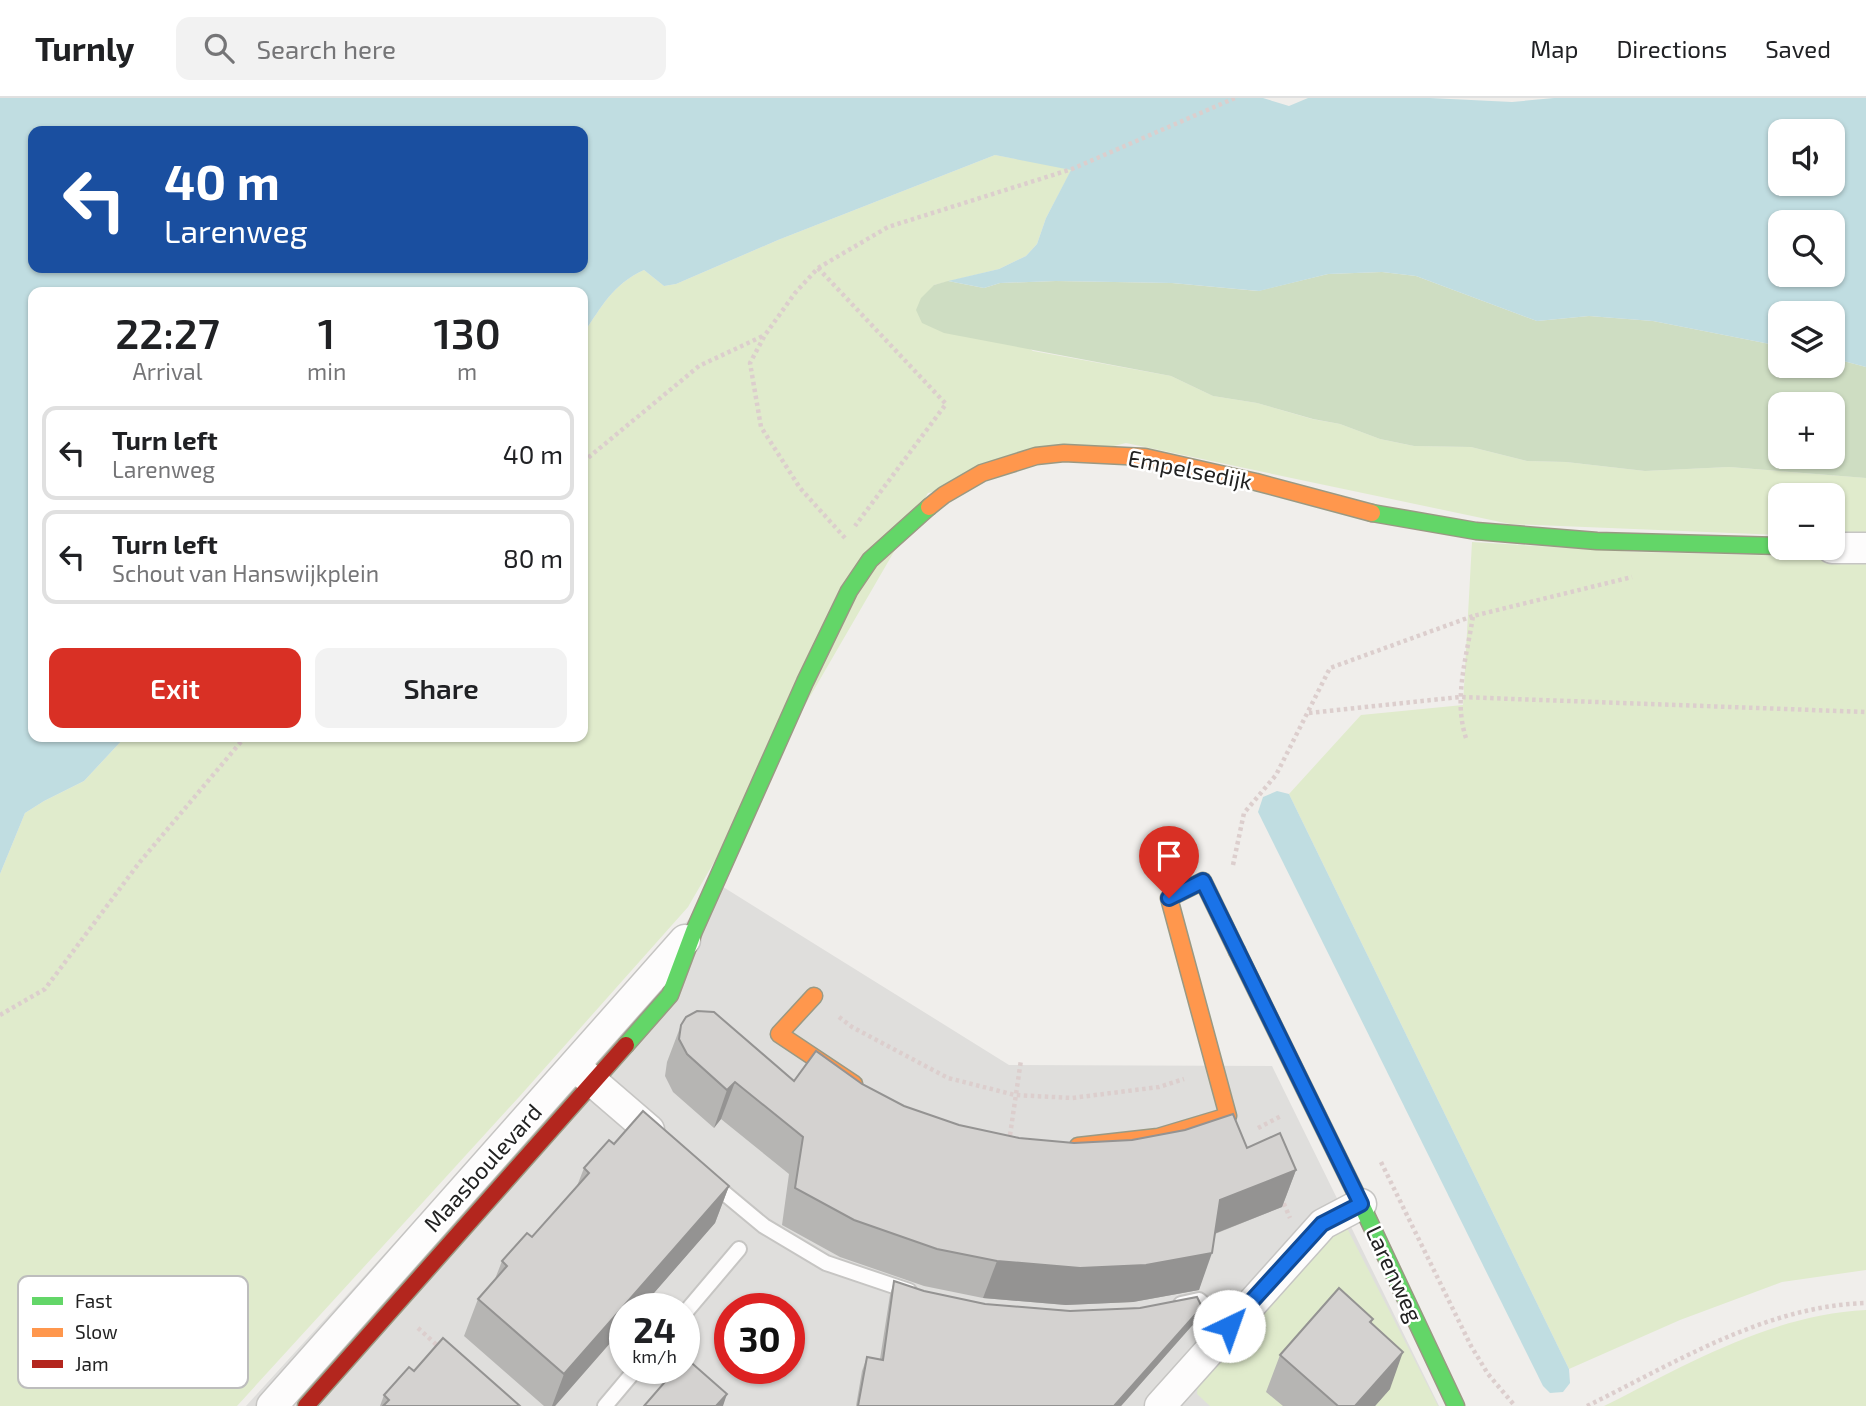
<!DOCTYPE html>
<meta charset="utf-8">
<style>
:root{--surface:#fff;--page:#f2f2f2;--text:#202124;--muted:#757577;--line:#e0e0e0;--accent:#d93025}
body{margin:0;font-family:"Exo 2",sans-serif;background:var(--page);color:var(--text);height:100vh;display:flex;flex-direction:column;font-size:26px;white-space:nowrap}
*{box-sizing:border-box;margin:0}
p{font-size:23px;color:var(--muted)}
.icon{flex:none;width:38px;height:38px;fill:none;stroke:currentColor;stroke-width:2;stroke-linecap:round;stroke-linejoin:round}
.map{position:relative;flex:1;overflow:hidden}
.sheet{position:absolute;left:28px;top:189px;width:560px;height:455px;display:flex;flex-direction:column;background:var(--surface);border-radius:14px;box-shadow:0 2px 5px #0004}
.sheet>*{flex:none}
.top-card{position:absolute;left:28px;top:28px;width:560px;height:147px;border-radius:14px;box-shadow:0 2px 5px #0004;background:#1a4fa0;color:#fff;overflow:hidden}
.controls{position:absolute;left:1768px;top:21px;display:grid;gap:14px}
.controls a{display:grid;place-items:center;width:77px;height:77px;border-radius:14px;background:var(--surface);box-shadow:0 2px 5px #0004;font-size:35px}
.speed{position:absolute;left:609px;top:1195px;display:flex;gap:14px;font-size:35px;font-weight:700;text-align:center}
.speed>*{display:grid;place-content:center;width:91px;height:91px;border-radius:50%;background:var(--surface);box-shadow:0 2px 5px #0004;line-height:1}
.speed small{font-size:18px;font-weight:400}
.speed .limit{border:10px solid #d22;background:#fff;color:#111}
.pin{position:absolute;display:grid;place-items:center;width:60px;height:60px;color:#fff;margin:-72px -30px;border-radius:50% 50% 50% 0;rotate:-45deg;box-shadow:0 0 7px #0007}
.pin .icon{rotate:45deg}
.me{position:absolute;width:77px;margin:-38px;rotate:42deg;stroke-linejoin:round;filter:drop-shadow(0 0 5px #0008)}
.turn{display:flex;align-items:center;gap:24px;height:147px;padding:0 21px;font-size:32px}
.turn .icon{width:91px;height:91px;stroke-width:2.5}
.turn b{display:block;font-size:49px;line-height:60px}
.eta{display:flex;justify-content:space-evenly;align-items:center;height:119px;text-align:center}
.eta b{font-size:42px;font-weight:600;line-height:49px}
.cta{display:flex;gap:14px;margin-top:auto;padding:14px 21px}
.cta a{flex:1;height:80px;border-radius:14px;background:var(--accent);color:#fff;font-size:28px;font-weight:600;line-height:80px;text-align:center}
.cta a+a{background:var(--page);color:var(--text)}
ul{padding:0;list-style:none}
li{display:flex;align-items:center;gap:21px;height:94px;margin:0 14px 10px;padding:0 7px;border:4px solid var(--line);border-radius:14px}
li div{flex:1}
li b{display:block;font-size:26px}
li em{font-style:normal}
header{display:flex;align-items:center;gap:42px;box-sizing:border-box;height:98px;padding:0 35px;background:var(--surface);border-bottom:2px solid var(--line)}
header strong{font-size:33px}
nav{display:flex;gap:38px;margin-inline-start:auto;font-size:24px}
.search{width:490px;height:63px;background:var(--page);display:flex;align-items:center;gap:18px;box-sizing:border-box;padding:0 24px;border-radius:14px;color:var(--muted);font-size:26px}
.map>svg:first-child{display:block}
.residential{fill:#dfdedc;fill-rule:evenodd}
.grass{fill:#e0ebcc}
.forest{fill:#ceddc2;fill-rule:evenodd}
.water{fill:#c0dde1;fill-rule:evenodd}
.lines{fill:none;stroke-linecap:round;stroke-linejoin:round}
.lane-casing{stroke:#c6c5c3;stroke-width:18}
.street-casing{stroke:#c6c5c3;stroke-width:33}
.fast-casing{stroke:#9a9983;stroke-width:19}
.slow-casing{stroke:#9a9983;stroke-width:19}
.jam-casing{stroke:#9a9983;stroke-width:19}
.path{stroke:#dccecd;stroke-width:4.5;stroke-dasharray:3.5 3.5;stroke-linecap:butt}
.lane{stroke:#fdfcfc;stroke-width:14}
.street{stroke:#fdfcfc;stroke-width:30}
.fast{stroke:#63d668;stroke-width:16}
.slow{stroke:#ff974d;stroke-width:16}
.jam{stroke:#b3261e;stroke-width:16}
.wall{fill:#b6b5b3}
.shaded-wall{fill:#949392}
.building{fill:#d4d2d0;stroke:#949392;stroke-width:2}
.route-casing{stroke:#114b97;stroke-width:18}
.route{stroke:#1a73e8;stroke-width:12}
.labels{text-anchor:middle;stroke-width:5;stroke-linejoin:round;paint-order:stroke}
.street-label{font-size:23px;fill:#222;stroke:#fff}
.key{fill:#fff;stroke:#bdbdbd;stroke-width:2}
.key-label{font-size:19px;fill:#222}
</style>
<header>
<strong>Turnly</strong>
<div class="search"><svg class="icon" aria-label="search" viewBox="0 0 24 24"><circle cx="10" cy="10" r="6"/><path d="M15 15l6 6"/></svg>Search here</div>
<nav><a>Map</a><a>Directions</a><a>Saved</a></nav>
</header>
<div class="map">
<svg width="1866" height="1308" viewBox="0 0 1866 1308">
<rect width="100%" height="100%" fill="#f0eeeb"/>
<path class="residential" d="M 720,787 L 1009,967 L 1272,968 L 1439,1308 L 246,1308 ZM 625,1211 L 684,1211 L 684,1270 L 625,1270 ZM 730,1211 L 789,1211 L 789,1270 L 730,1270 Z"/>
<g class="grass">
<path d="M 995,57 L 1072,71 L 1046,120 L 1037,146 L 1026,158 L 999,171 L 934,187 L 1033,253 L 1171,278 L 1213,298 L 1257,305 L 1312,321 L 1340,326 L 1380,341 L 1414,348 L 1471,349 L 1527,363 L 1566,364 L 1645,373 L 1729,369 L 1866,380 L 1866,438 L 1832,438 L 1832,397 L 1780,397 L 1780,437 L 1510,426 L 1126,345 L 928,395 L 688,809 L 519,999 L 237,1308 L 0,1308 L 0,776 L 25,715 L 44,703 L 84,683 L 125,639 L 583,639 L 583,236 C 603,207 612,187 644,172 L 664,188 L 676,186 L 778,142 Z"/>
<path d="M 1472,444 L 1638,454 L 1866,460 L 1866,1172 L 1782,1184 L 1680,1222 L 1569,1271 L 1289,696 L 1361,617 L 1463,607 Z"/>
<path d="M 1332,1132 L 1348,1132 L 1438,1308 L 1210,1308 L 1197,1296 L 1198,1281 Z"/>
<path d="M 1866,1212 L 1866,1308 L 1604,1308 C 1688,1266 1770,1217 1866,1212 Z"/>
</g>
<path class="forest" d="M 1382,174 L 1416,178 L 1537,223 L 1589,218 L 1653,223 L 1780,248 L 1780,268 L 1832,268 L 1832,260 L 1866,269 L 1866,380 L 1729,369 L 1645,373 L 1566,364 L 1527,363 L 1471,349 L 1414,348 L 1380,341 L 1340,326 L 1313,321 L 1257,305 L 1213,298 L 1171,278 L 944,235 L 922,225 L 916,212 L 921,200 L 934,187 L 948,183 L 984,190 L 1000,185 L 1056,183 L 1172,185 L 1258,193 L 1328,176 ZM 1780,306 L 1832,306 L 1832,359 L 1780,359 Z"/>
<g class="water">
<path d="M 0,0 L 1263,0 L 1289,8 L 1308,0 L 1430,0 L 1512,4 L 1554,0 L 1866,0 L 1866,269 L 1832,260 L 1832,215 L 1780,215 L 1780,248 L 1653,223 L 1589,218 L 1537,223 L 1416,178 L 1382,174 L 1328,176 L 1259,193 L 1172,185 L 1056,183 L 1000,185 L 984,190 L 948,183 L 999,171 L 1026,158 L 1037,146 L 1046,120 L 1071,72 L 995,57 L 778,142 L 676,186 L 664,188 L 644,172 C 612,187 603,207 583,236 L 583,194 L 33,194 L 33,639 L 125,639 L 84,683 L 44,703 L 25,715 L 0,776 ZM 33,33 L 583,33 L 583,170 L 33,170 ZM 1780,33 L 1832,33 L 1832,86 L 1780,86 ZM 1780,124 L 1832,124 L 1832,177 L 1780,177 Z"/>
<path d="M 1277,693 L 1289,696 L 1569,1271 L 1570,1285 L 1563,1294 L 1550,1295 L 1543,1288 L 1258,714 L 1263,699 Z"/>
</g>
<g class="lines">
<g class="lane-casing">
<g id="lane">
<path d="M 711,1084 L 764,1128 L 826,1165 L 909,1193"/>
<path d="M 1181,1206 L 1199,1202 L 1229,1228"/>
<path d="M 684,1216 L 739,1151"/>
<path d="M 605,1308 L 637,1270"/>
</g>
</g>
<g class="street-casing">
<g id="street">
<path d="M 1832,450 L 1866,450"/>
<path d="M 577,970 L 649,1032"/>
<path d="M 272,1308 L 685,842"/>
<path d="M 1160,1308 L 1323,1126 L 1361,1106"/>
</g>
</g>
<g class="fast-casing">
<g id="fast">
<path d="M 1372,415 L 1476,433 L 1597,443 L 1780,448"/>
<path d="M 1237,853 L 1361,1106 L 1456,1308"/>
<path d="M 626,947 L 670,897 L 694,833 L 805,584 L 849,493 L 870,462 L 929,409"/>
</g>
</g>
<g class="slow-casing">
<g id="slow">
<path d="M 929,409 L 944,397 L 982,375 L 1036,358 L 1064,355 L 1145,359 L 1256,384 L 1372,415"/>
<path d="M 814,898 L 779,936 L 854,986"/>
<path d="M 1078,1048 L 1158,1039 L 1228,1018 L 1169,800 L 1203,783 L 1237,853"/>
</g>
</g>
<g class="jam-casing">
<path id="jam" d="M 306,1308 L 626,947"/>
</g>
<g class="path">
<path d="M 818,170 L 946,306 L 855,428"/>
<path d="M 583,364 L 699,268 L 765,237"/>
<path d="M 845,440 L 800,390 L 761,329 L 750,265 L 765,237 L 795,195 L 818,170 L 888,129 L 1072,71 L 1235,0"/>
<path d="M 1309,615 L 1460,599 L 1866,614"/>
<path d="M 1466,640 C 1453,601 1467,558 1473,518 L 1632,479"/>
<path d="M 1233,767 L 1244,715 L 1276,677 L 1330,570 L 1473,518"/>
<path d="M 0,917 L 45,891 L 139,765 L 245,639"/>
<path d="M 839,919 L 852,929 L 948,980 L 1015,997 L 1072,1000 L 1159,989 L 1184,981"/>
<path d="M 1258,1030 L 1281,1018"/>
<path d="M 1009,1044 L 1021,962"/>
<path d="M 1381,1064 L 1471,1248 L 1488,1276 L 1515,1308"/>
<path d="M 1281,1099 L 1290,1120"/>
<path d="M 418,1230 L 440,1250"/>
<path d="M 1587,1308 C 1675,1265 1765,1208 1866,1205"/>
</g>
<use href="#lane" class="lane"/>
<use href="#street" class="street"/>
<use href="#fast" class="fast"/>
<use href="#slow" class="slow"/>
<use href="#jam" class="jam"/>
</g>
<g class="wall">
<path d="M 681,927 L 794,983 L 862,986 L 904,1008 L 959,1027 L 1019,1040 L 1074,1045 L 1247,1050 L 1296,1072 L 1282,1109 L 1215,1136 L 1199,1192 L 1133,1204 L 1066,1207 L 983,1200 L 924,1188 L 840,1159 L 782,1127 L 789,1076 L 721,1021 L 714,1030 L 673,994 L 665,978 L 667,964 Z"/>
<path d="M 614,1046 L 729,1088 L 715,1125 L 640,1211 L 625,1211 L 625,1228 L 555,1308 L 544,1308 L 464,1238 L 478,1201 L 495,1181 L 502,1163 L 532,1139 L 577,1088 L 584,1070 Z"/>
<path d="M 894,1183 L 924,1193 L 985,1206 L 1197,1222 L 1121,1308 L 856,1308 L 862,1273 L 867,1259 L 880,1261 L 890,1197 Z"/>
<path d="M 1373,1221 L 1371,1226 L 1390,1291 L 1375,1308 L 1283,1308 L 1266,1294 L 1280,1257 Z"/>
<path d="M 414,1273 L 520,1308 L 380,1308 L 384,1297 Z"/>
</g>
<g class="shaded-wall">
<path d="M 735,984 L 721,1021 L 714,1030 L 727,992 Z"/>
<path d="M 1296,1072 L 1282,1109 L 1206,1139 L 1220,1102 Z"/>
<path d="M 729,1088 L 715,1125 L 640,1211 L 625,1211 L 625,1228 L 555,1308 L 552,1308 L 564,1276 Z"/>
<path d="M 1212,1155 L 1199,1192 L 1133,1204 L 1066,1207 L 983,1200 L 997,1163 Z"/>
<path d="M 1202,1209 L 1197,1222 L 1121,1308 L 1114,1308 Z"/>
<path d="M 1403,1254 L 1390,1291 L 1375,1308 L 1355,1308 Z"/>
<path d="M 727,1296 L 723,1308 L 716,1308 Z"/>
</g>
<g class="building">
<path d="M 697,913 L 714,914 L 794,983 L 816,953 L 862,986 L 904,1008 L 959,1027 L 1019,1040 L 1074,1045 L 1132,1042 L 1185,1032 L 1233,1016 L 1247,1050 L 1280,1035 L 1296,1072 L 1220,1102 L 1212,1155 L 1146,1167 L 1080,1170 L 997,1163 L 937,1151 L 854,1122 L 795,1090 L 803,1039 L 735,984 L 727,992 L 687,956 L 679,941 L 681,927 L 686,919 Z"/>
<path d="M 643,1013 L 729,1088 L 564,1276 L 478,1201 L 507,1168 L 502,1163 L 527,1135 L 532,1139 L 589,1075 L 584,1070 L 609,1042 L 614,1046 Z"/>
<path d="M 894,1183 L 924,1193 L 985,1206 L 1070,1213 L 1140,1210 L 1197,1199 L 1202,1209 L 1114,1308 L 858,1308 L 867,1259 L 883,1262 Z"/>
<path d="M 1339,1190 L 1373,1221 L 1370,1224 L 1403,1254 L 1355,1308 L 1338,1308 L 1280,1257 Z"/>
<path d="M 443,1240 L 520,1308 L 383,1308 L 389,1302 L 384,1297 L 409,1269 L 414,1273 Z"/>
<path d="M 686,1260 L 727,1296 L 716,1308 L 644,1308 L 677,1270 L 684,1270 L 684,1262 Z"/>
</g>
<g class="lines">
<g class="route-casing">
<path id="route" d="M 1169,800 L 1203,783 L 1361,1106 L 1322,1126 L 1229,1228"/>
</g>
<use href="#route" class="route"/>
</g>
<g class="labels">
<g class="street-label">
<text transform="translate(1190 372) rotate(11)" y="8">Empelsedijk</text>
<text transform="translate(483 1070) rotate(-48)" y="8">Maasboulevard</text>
<text transform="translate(1394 1176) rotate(65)" y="8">Larenweg</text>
</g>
</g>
<rect x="18" y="1178" width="230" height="112" rx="10" class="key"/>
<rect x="32" y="1199" width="31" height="8" fill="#63d668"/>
<rect x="32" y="1230" width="31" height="9" fill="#ff974d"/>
<rect x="32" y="1262" width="31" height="8" fill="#b3261e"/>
<g class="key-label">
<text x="75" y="1210">Fast</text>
<text x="75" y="1241">Slow</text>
<text x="75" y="1273">Jam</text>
</g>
</svg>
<div class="controls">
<a><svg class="icon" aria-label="sound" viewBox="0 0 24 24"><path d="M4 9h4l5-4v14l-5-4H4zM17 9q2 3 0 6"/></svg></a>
<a><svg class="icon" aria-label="search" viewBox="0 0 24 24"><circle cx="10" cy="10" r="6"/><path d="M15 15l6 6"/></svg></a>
<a><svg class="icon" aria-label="layers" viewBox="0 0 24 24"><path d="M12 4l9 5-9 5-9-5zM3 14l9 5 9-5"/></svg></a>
<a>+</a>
<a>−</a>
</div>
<div class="speed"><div>24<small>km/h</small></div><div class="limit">30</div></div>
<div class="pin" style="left:1169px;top:800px;background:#d93025"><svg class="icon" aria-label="arrive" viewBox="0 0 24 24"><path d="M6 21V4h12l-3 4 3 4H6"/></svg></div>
<svg class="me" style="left:1229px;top:1228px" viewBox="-20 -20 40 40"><circle r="19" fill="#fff"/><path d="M0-13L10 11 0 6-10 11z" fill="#1a73e8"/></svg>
<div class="top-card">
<div class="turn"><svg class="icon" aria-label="left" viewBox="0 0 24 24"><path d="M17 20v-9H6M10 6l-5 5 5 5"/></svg><div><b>40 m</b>Larenweg</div></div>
</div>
<section class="sheet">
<div class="eta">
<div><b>22:27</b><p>Arrival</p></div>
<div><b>1</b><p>min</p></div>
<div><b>130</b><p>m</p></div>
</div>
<ul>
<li><svg class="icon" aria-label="left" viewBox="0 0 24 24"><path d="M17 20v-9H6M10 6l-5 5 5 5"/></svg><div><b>Turn left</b><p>Larenweg</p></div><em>40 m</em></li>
<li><svg class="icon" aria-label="left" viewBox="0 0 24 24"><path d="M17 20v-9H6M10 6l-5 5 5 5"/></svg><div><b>Turn left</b><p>Schout van Hanswijkplein</p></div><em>80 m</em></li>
</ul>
<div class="cta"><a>Exit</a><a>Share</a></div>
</section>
</div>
